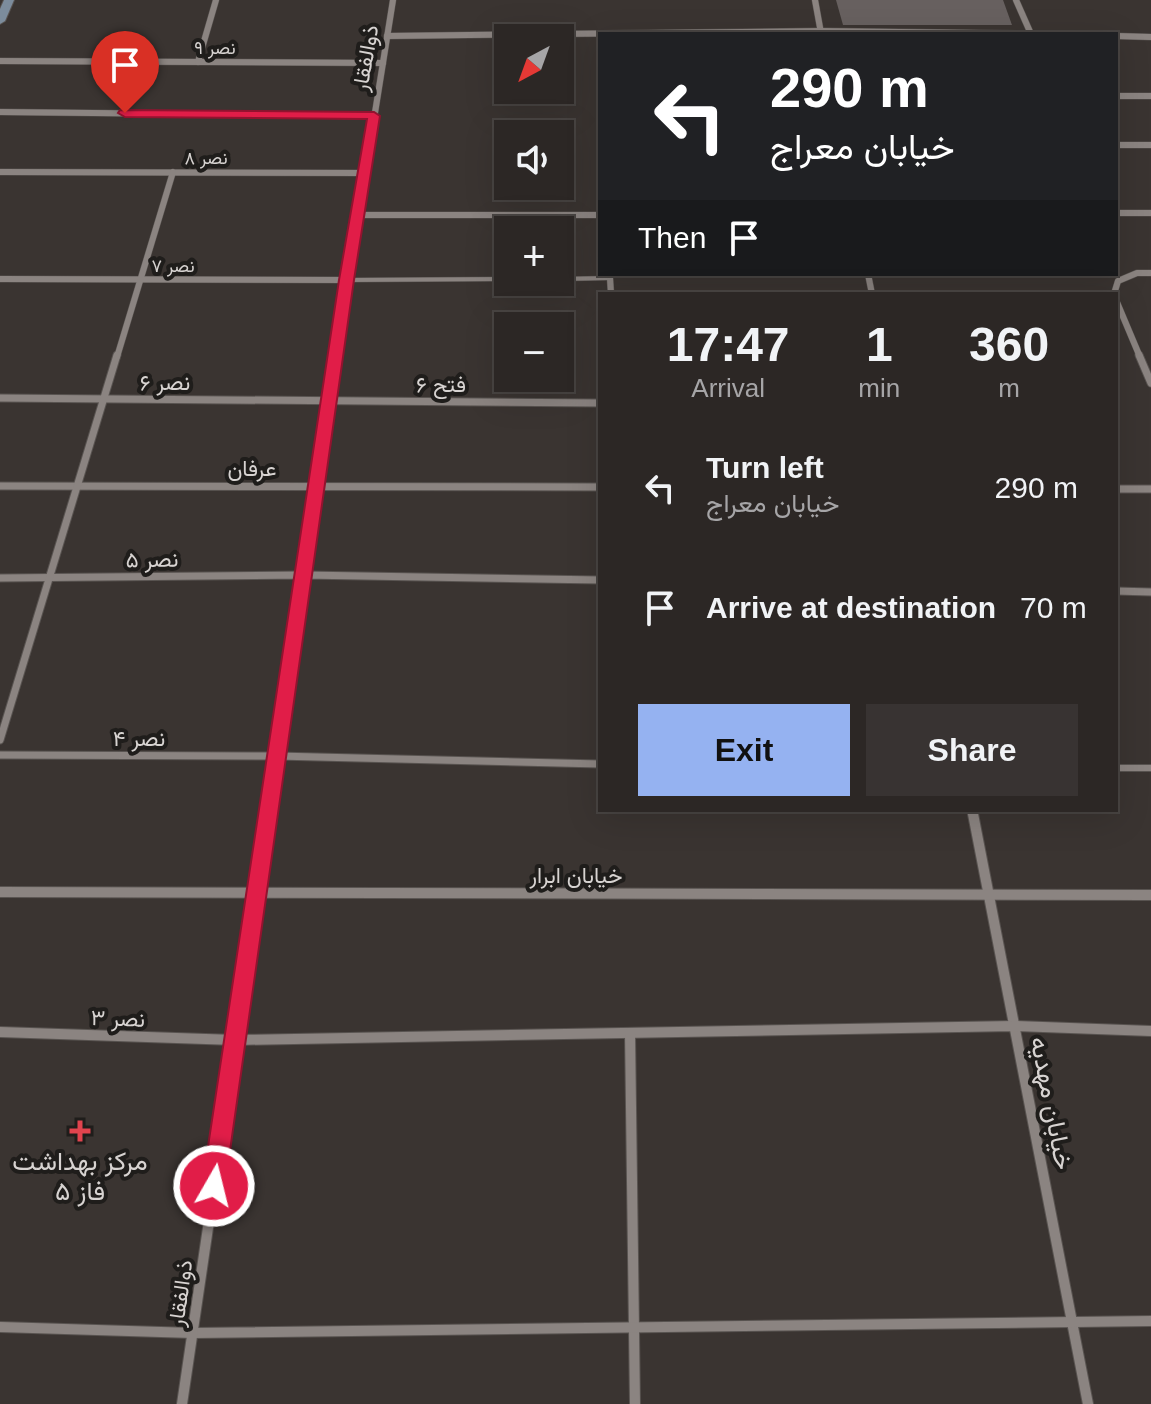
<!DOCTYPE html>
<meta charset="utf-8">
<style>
:root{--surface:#2c2725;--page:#383332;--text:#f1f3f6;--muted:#a6a5a7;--line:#484442;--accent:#95b2f1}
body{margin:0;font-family:Arial,Vazirmatn,sans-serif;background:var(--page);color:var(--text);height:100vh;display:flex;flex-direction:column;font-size:30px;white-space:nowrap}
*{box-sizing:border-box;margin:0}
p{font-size:26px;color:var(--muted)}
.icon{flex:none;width:44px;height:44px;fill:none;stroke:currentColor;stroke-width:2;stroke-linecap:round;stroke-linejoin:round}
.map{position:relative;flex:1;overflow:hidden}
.drawer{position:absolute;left:598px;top:292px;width:520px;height:520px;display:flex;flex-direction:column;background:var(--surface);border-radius:0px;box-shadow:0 8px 32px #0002,0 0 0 2px var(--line)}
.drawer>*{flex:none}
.guide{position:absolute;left:598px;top:32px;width:520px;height:244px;border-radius:0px;box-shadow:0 8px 32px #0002,0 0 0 2px var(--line);background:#202124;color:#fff;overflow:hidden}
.needle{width:52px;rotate:221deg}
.buttons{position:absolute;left:494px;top:24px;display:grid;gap:16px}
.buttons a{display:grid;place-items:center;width:80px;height:80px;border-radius:0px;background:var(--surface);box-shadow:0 8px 32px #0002,0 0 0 2px var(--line);font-size:40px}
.pin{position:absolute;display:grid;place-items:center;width:68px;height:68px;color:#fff;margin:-82px -34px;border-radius:50% 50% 50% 0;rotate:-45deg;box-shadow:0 0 8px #0007}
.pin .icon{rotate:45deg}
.me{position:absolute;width:88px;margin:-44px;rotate:8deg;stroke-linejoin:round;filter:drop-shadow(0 0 6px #0008)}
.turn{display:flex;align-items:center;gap:28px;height:168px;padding:0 40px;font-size:36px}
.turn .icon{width:104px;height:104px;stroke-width:2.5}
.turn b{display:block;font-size:56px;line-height:68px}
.then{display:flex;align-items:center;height:76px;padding:0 40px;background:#0003;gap:16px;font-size:30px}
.eta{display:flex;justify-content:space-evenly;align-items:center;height:136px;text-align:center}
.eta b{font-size:48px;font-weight:700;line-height:56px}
.button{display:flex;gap:16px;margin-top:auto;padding:16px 40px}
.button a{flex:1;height:92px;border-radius:0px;background:var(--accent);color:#111;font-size:32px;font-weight:700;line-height:92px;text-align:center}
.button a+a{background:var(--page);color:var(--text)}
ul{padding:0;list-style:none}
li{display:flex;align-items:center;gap:24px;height:120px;padding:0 40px}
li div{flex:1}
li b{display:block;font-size:30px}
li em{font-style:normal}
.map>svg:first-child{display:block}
.building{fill:#67605f}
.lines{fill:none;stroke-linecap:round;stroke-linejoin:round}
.lane-far1-casing{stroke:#585350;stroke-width:5}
.lane-casing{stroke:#585350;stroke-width:8}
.street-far2-casing{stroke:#585350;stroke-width:7}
.street-far1-casing{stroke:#585350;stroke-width:9}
.street-casing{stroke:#585350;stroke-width:12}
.secondary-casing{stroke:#585350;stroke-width:2}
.lane-far1{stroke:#8b8481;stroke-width:4}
.lane{stroke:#8b8481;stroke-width:6}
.street-far2{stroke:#8b8481;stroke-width:6}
.street-far1{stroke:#8b8481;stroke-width:7}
.street{stroke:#8b8481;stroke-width:10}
.secondary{fill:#7c8c9c;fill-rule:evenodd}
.route{fill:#e11d48;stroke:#92132f;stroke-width:2}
.health-dot{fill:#e0444e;stroke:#1f1d1b;stroke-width:3}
.labels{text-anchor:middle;stroke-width:8;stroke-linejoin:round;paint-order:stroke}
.far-street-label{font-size:18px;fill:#d7d3d1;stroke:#1f1d1b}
.street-label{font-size:22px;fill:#d7d3d1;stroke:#1f1d1b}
.near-street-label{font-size:26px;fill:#d7d3d1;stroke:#1f1d1b}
.near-poi-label{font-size:26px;fill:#d7d3d1;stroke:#1f1d1b}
</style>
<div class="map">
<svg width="1151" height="1404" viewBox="0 0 1151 1404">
<rect width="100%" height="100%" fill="#3a3431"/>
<path class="building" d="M 836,0 L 1003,0 L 1012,25 L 843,25 Z"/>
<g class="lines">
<g class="lane-far1-casing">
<g id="lane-far1">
<path d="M 560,279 L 610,278"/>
<path d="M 347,280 L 508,279"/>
</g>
</g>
<g class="lane-casing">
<path id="lane" d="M 1116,768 L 1151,768"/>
</g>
<g class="street-far2-casing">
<g id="street-far2">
<path d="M 815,0 L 821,33"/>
<path d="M 1016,0 L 1031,34"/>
<path d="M 387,36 L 821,31 L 1060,34"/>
<path d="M 1116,36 L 1151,37"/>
<path d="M 0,61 L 383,63"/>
<path d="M 198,62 L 216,0"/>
<path d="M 1116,96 L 1151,96"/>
<path d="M 0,112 L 374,116"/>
<path d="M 1116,145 L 1151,145"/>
<path d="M 0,172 L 364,173"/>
<path d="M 1116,213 L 1151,213"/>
<path d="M 357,215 L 600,215"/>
<path d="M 868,274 L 872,294"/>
<path d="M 610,278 L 611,294"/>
<path d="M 0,279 L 347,280"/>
<path d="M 1114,294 L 1118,281 L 1137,273 L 1151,273"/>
<path d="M 1116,300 L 1140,357"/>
<path d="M 117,357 L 173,172"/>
<path d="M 336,357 L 393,0"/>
</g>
</g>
<g class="street-far1-casing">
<g id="street-far1">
<path d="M 1139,355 L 1151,383"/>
<path d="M 0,398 L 600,403"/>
<path d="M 0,486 L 600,487"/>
<path d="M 1116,489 L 1151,489"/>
<path d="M 0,578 L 304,575 L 600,580"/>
<path d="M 1116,591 L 1151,592"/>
<path d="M 0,740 L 117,355"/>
<path d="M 0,755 L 277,756 L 600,764"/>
<path d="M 972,810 L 973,816"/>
<path d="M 268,816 L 336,355"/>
</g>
</g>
<g class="street-casing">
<g id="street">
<path d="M 973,814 L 1088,1404"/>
<path d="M 0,892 L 1151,895"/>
<path d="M 0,1032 L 235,1040 L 1014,1026 L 1151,1031"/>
<path d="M 630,1033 L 635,1404"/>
<path d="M 0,1327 L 193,1333 L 1151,1321"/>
<path d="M 182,1404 L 269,814"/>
</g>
</g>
<g class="secondary-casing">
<path id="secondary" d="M 4,0 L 14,0 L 5,21 L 0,24 L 0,9 Z"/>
</g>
<use href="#lane-far1" class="lane-far1"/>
<use href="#lane" class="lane"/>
<use href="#street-far2" class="street-far2"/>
<use href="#street-far1" class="street-far1"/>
<use href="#street" class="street"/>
<use href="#secondary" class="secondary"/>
</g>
<path class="route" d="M 120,110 L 374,112 L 380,116 L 354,280 L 225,1186 L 222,1194 L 214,1198 L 206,1194 L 202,1186 L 339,280 L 367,119 L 125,117 L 118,113 Z"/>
<path class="health-dot" d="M76 1119h8v8h8v8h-8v8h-8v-8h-8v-8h8z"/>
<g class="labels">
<g class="far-street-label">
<text x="215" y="54">نصر ۹</text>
<text x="206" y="164">نصر ۸</text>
<text x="173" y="272">نصر ۷</text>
</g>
<g class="street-label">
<text transform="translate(365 58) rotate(-80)" y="8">ذوالفقار</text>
<text x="165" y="390">نصر ۶</text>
<text x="441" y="392">فتح ۶</text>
<text x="252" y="476">عرفان</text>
<text transform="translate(152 559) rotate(-1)" y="8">نصر ۵</text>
<text x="139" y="746">نصر ۴</text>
<text x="576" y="883">خیابان ابرار</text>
<text transform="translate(118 1018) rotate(2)" y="8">نصر ۳</text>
<text transform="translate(180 1293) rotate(-82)" y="8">ذوالفقار</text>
</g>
<g class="near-street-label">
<text transform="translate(1052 1103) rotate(79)" y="9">خیابان مهدیه</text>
</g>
<g class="near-poi-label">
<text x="80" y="1170">مرکز بهداشت<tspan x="80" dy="30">فاز ۵</tspan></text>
</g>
</g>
</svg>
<div class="buttons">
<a><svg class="needle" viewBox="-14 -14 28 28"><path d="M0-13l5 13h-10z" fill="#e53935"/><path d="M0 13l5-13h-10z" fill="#a6a5a7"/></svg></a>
<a><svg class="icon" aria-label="sound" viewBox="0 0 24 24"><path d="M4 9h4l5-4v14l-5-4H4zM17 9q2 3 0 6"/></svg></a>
<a>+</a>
<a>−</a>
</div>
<div class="pin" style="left:125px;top:113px;background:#d93025"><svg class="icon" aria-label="arrive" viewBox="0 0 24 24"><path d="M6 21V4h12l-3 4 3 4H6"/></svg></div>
<svg class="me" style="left:214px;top:1186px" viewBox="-20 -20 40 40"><circle r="17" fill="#e11d48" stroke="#fff" stroke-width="3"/><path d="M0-11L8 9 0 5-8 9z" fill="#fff"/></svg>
<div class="guide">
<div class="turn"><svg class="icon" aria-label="left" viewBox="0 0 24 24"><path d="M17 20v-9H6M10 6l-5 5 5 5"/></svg><div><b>290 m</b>خیابان معراج</div></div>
<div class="then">Then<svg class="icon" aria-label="arrive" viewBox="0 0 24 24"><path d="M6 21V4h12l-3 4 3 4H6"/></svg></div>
</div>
<section class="drawer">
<div class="eta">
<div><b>17:47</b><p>Arrival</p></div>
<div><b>1</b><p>min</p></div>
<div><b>360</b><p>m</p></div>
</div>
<ul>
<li><svg class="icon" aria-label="left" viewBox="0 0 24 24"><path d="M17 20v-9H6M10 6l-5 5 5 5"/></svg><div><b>Turn left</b><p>خیابان معراج</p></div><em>290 m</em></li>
<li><svg class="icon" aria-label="arrive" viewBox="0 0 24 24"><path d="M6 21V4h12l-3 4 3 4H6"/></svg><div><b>Arrive at destination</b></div><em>70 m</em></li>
</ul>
<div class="button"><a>Exit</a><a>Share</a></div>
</section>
</div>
